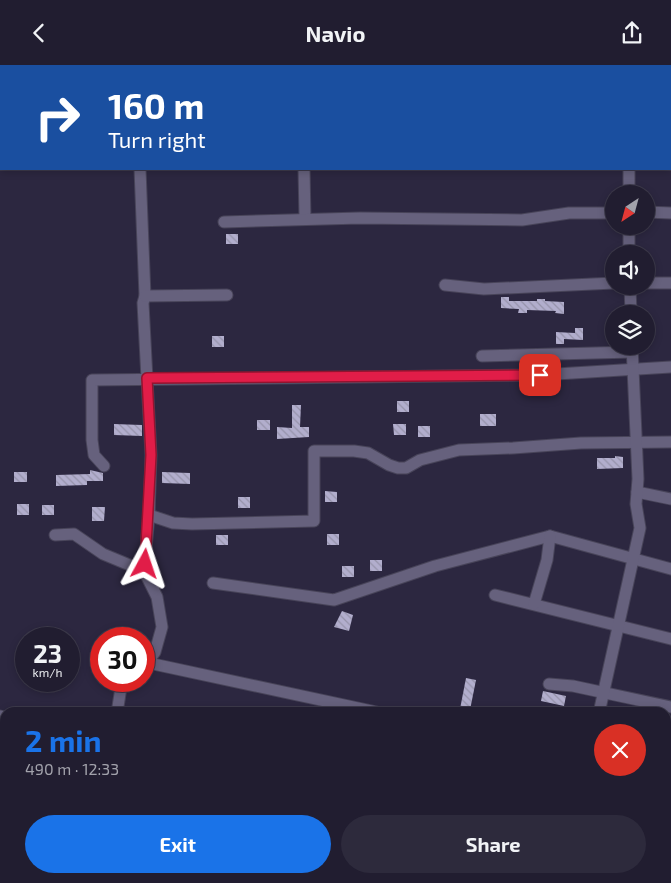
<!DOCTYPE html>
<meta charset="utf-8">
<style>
:root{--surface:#211d30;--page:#2d2a3c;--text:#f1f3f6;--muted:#a2a2ab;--line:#3e3b4c;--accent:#1a73e8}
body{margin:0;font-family:"Exo 2",sans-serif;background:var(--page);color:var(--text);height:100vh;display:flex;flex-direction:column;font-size:19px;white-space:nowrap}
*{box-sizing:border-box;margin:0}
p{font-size:16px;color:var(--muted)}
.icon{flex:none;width:28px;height:28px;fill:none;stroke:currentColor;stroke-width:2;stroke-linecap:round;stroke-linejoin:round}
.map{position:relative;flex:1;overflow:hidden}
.side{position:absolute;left:0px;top:642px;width:671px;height:176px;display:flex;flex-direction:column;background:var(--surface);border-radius:15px 15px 0 0;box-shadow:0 2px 8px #0003,0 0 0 1px var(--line)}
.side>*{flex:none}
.guide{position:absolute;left:0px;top:0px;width:671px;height:105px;box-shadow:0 2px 8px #0003,0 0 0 1px var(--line);background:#1a4fa0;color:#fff;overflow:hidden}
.needle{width:32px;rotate:216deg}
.tools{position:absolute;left:605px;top:120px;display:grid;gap:10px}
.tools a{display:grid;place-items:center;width:50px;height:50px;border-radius:50%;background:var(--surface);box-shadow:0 2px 8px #0003,0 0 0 1px var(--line);font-size:25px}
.speed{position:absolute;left:15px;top:562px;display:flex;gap:10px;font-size:25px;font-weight:700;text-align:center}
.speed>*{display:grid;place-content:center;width:65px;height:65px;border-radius:50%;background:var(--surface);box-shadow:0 2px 8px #0003,0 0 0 1px var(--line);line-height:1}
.speed small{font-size:12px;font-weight:400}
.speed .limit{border:8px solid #d22;background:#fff;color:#111}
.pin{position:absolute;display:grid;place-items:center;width:42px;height:42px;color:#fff;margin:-21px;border-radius:10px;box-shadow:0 2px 8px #0006}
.me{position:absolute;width:55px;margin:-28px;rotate:5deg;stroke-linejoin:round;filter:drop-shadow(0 0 4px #0008)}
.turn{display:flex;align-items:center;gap:18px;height:105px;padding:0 25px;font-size:22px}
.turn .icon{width:65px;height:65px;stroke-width:2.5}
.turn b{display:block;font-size:35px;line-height:42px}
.round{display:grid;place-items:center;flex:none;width:52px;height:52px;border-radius:26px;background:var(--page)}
.headline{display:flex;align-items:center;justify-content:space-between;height:85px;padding:0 25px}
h1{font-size:30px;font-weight:700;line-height:38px;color:var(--accent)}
.primary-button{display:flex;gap:10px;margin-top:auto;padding:10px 25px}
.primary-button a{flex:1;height:58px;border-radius:30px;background:var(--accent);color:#fff;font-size:20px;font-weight:700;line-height:58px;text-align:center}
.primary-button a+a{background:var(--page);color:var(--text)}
header{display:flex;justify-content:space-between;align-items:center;height:65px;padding:0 25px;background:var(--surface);font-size:22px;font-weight:700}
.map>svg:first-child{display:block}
.building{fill:url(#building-back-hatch)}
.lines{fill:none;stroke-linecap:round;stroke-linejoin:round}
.minor-casing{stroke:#484459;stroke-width:13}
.minor{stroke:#66617d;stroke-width:11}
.route-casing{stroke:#92132f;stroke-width:12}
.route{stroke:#e11d48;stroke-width:9}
</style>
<header><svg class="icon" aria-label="back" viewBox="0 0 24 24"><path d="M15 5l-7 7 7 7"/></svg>Navio<svg class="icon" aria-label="share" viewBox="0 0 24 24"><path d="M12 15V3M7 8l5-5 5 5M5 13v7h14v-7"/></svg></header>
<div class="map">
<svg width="671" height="818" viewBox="0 0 671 818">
<defs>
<pattern id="building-back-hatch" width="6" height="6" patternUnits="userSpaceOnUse" patternTransform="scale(1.25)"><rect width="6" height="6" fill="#b2aecd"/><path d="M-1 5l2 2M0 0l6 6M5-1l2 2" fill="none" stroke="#9693ab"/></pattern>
</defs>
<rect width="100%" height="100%" fill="#2c2740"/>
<g class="building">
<rect x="226" y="169" width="12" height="10"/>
<path d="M 501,232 L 509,232 L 509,236 L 537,236 L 537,234 L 545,234 L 545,236 L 564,237 L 564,249 L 555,248 L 556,246 L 527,245 L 527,248 L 518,248 L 519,244 L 501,243 Z"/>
<path d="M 575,263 L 583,263 L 583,275 L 564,274 L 564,279 L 556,279 L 556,267 L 575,268 Z"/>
<rect x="212" y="271" width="12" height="11"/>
<rect x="397" y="336" width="12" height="11"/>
<path d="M 292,340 L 301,340 L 300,362 L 309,362 L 309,372 L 277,374 L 277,362 L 292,363 Z"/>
<rect x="480" y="349" width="16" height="12"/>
<rect x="257" y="355" width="13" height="10"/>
<path d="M 114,359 L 142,360 L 142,371 L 114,370 Z"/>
<path d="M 393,359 L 406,359 L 406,370 L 394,370 Z"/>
<rect x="418" y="361" width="12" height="11"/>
<path d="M 615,391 L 623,392 L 623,403 L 597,404 L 597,393 L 615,393 Z"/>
<path d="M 90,405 L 103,408 L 103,416 L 87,416 L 87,420 L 56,421 L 56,410 L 90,409 Z"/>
<rect x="14" y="407" width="13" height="10"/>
<path d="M 162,407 L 190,408 L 190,419 L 162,418 Z"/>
<path d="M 325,426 L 337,427 L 337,437 L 325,437 Z"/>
<rect x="238" y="432" width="12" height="11"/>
<rect x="17" y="439" width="12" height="11"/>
<rect x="42" y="440" width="12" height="10"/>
<path d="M 92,442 L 105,442 L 104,456 L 92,456 Z"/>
<rect x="327" y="469" width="12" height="11"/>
<rect x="216" y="470" width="12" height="10"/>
<rect x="370" y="495" width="12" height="11"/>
<rect x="342" y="501" width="12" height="11"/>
<path d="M 342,546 L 353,550 L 349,566 L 334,562 Z"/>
<path d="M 466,613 L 476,615 L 470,645 L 460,644 Z"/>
<path d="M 543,626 L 566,631 L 564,641 L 541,636 Z"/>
</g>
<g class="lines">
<g class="minor-casing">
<g id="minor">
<path d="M 625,0 L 625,1"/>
<path d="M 670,11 L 671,11"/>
<path d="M 670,78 L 671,78"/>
<path d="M 140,104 L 145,231 L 143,238 L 151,390 L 149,450 L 144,506 L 157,532 L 162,562 L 155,587 L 148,596"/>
<path d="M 304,104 L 305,153"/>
<path d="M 629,129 L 629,104"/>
<path d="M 646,147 L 671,148"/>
<path d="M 224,157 L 360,153 L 522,155 L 569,148 L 614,148"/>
<path d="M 629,161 L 629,189"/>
<path d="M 646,218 L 671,218"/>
<path d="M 445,220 L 484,224 L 614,218"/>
<path d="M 630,221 L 631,249"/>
<path d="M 145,231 L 227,230"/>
<path d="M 482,291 L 633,287"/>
<path d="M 104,401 L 94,390 L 92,375 L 92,315 L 540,310 L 671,302"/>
<path d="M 637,427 L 671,434"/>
<path d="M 149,450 L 173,458 L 192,459 L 314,456 L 314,386 L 354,386 L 368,388 L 389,400 L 398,403 L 406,403 L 420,395 L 459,385 L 513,383 L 581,378 L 671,377"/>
<path d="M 55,470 L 74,469 L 103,489 L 144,506"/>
<path d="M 213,518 L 334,535 L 435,501 L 550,471 L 671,504"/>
<path d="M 495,530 L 671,574"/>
<path d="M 534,539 L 547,495 L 550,471"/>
<path d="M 144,597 L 381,648"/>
<path d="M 549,619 L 573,621 L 671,642"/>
<path d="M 117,648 L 122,616"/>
<path d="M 599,648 L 640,463 L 636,439 L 638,414 L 632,281"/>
<path d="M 0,651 L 5,652"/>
<path d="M 666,716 L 671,717"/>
<path d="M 666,808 L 669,800"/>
<path d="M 211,814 L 214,818"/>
<path d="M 440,814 L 451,818"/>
<path d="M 487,814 L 487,818"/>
<path d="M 159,818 L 162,814"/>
<path d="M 323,818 L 324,814"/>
<path d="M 422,818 L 428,814"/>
</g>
</g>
<use href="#minor" class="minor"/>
</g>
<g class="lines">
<g class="route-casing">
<path id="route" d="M 145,499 L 151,390 L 147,313 L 540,310"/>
</g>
<use href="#route" class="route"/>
</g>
</svg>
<div class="tools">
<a><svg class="needle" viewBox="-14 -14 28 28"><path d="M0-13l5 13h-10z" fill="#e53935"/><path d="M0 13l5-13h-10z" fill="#a2a2ab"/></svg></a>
<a><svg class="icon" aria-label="sound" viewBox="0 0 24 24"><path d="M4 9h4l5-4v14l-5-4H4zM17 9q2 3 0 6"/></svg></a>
<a><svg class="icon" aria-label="layers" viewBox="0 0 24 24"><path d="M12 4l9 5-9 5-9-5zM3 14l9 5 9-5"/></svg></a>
</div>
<div class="speed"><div>23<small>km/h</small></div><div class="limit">30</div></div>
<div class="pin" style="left:540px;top:310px;background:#d93025"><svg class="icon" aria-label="arrive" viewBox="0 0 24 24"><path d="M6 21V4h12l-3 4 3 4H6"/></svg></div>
<svg class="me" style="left:145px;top:499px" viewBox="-20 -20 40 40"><path d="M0-17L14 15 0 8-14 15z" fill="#e11d48" stroke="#fff" stroke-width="4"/></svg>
<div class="guide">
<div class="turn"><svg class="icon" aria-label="right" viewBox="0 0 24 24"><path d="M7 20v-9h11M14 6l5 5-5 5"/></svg><div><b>160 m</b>Turn right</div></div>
</div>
<section class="side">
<div class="headline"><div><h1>2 min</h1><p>490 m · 12:33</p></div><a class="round" style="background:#d93025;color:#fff"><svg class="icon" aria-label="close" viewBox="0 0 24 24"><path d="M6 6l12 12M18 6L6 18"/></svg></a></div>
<div class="primary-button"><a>Exit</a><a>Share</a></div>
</section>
</div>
